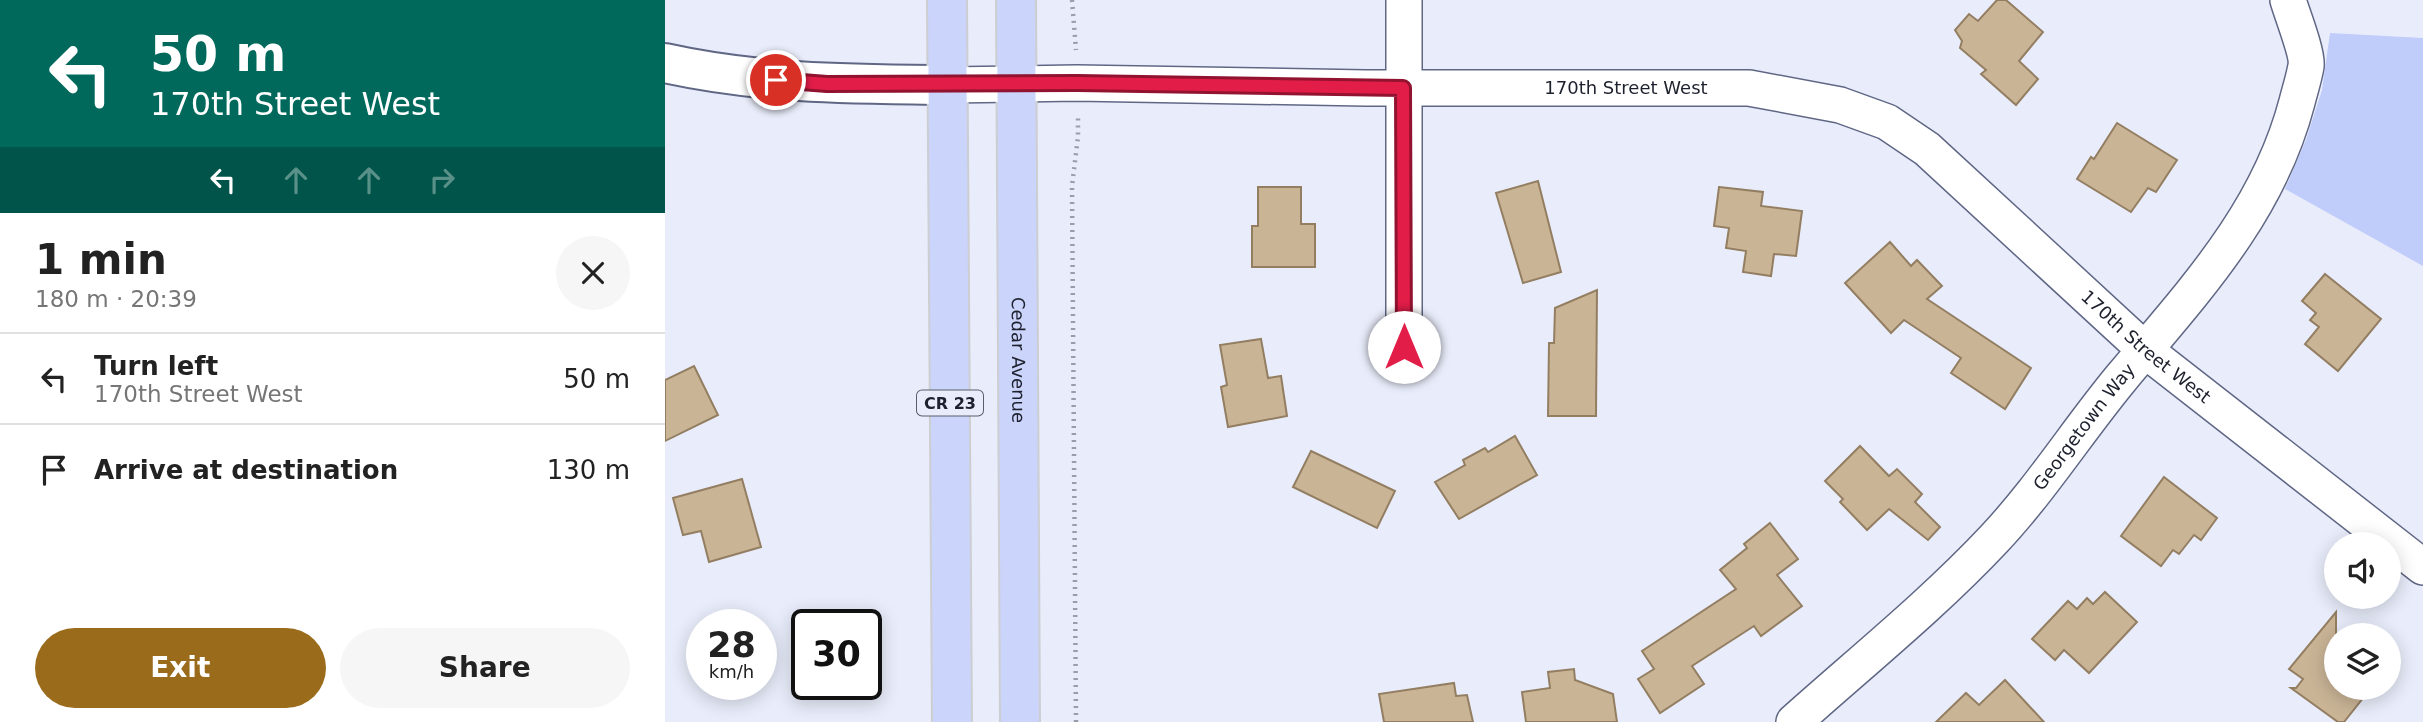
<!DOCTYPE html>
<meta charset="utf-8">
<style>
:root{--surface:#fff;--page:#f6f6f6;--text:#222;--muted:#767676;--line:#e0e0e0;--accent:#996b1b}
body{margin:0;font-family:"DejaVu Sans",sans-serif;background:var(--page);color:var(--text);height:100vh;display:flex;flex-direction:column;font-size:26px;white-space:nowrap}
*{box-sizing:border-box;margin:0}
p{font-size:23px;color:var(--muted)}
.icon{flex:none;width:38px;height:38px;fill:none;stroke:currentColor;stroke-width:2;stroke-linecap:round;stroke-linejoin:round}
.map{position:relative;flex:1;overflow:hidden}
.side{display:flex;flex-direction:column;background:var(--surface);width:665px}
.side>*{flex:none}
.banner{background:#00695c;color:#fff;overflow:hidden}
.controls{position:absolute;left:1659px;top:532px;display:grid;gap:14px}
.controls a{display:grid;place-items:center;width:77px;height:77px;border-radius:50%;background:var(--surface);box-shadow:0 4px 18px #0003;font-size:35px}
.speed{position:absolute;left:21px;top:609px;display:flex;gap:14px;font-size:35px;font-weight:700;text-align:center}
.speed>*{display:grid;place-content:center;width:91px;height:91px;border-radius:50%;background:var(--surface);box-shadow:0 4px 18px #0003;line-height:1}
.speed small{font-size:18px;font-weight:400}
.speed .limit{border:4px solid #111;border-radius:10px;background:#fff;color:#111}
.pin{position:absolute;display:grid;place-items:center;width:60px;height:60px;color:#fff;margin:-30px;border:4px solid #fff;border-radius:50%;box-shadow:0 2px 7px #0007}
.me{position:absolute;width:77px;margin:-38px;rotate:0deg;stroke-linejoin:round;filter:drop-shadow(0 0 5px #0008)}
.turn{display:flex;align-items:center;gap:24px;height:147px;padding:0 35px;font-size:32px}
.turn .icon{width:91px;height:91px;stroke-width:2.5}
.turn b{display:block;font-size:49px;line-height:60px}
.lanes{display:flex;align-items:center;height:66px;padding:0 35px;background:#0003;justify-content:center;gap:35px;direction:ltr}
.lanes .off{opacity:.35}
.round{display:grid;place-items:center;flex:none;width:74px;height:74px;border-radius:37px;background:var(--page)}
.summary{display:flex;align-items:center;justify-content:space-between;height:119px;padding:0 35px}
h1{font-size:42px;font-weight:600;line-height:52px}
.primary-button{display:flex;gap:14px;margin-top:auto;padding:14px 35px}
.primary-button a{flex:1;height:80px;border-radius:42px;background:var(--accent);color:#fff;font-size:28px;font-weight:600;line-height:80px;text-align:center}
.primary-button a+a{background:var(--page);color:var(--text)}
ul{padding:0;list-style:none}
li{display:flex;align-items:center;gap:21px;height:91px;padding:0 35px;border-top:2px solid var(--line)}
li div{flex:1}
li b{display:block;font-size:26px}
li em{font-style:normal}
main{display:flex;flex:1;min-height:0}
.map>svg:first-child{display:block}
.green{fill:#c0ccf9}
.building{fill:#c9b496;stroke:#937e62;stroke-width:2}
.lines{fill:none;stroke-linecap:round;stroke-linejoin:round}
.minor-casing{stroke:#5f6785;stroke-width:38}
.tertiary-casing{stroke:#5f6785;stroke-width:42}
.primary-casing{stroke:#cdced1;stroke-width:42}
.path{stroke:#999daa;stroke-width:4.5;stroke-dasharray:2 5;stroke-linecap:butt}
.minor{stroke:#fff;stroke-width:35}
.tertiary{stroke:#fff;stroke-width:38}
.primary{stroke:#cbd4fb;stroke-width:38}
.route-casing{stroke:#92132f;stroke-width:18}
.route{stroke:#e11d48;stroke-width:12}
.labels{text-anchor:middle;stroke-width:5;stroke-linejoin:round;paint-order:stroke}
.shield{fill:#e9edfb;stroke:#5a5e6b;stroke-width:2}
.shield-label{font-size:16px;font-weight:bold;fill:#1d202d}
.street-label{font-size:18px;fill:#1d202d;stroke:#e9edfb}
</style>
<main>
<section class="side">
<div class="banner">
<div class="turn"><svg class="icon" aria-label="left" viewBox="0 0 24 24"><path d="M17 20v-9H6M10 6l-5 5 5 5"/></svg><div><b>50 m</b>170th Street West</div></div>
<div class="lanes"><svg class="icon" aria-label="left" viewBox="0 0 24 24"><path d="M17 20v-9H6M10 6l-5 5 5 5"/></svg><svg class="icon off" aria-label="ahead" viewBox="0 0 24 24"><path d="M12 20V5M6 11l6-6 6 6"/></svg><svg class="icon off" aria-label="ahead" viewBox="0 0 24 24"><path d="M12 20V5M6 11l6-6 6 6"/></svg><svg class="icon off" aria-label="right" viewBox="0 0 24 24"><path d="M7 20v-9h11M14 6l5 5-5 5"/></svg></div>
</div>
<div class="summary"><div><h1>1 min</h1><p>180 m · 20:39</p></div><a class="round"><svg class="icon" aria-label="close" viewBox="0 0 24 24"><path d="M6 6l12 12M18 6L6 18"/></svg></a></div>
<ul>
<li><svg class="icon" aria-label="left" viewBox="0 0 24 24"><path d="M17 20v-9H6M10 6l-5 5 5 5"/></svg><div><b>Turn left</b><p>170th Street West</p></div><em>50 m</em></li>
<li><svg class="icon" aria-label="arrive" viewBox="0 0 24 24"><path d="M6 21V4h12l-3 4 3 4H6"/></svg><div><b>Arrive at destination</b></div><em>130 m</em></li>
</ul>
<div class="primary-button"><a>Exit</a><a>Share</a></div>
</section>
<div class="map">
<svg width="1758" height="722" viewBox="0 0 1758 722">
<rect width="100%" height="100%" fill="#e9edfb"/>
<path class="green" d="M 1665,33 L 1758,38 L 1758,266 L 1620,189 L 1641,140 L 1657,90 Z"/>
<g class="building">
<path d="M 1332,0 L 1341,0 L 1378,32 L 1354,61 L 1373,79 L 1351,105 L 1316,74 L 1321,70 L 1295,48 L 1297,41 L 1290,30 L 1304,14 L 1313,21 Z"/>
<path d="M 1452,123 L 1512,160 L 1491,192 L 1483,188 L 1466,212 L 1412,179 L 1426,157 L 1429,159 Z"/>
<path d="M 873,181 L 896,272 L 858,283 L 831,193 Z"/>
<path d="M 593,187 L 636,187 L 636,224 L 650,224 L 650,267 L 587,267 L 587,226 L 593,226 Z"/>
<path d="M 1054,187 L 1098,192 L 1096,206 L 1137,211 L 1131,256 L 1109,254 L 1106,276 L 1078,272 L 1081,251 L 1061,248 L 1064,228 L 1049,226 Z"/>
<path d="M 1225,242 L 1246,266 L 1252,260 L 1277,286 L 1262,299 L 1366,368 L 1340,409 L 1286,373 L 1296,358 L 1239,320 L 1226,333 L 1180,283 Z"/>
<path d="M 1660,274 L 1716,319 L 1673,371 L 1640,344 L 1654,327 L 1645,320 L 1651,313 L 1637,301 Z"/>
<path d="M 932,290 L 931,416 L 883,416 L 884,343 L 889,343 L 890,308 Z"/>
<path d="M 596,339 L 603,378 L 616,376 L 622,416 L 563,427 L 556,387 L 562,385 L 555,345 Z"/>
<path d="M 29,366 L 53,415 L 0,441 L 0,380 Z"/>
<path d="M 850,436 L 872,475 L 794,519 L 770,482 L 800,465 L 798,460 L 820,448 L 823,452 Z"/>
<path d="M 1195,446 L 1224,476 L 1232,469 L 1257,494 L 1250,502 L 1275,527 L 1263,540 L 1224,509 L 1202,530 L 1175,502 L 1178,499 L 1160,481 Z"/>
<path d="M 646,451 L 730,491 L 712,528 L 628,487 Z"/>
<path d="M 1499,477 L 1552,518 L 1536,540 L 1529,535 L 1514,554 L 1508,550 L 1496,566 L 1456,536 Z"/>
<path d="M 77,479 L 96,547 L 44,562 L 36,531 L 18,535 L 8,498 Z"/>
<path d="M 1105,523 L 1133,559 L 1112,575 L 1137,606 L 1096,636 L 1089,626 L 1027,666 L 1039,684 L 995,713 L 973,679 L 989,669 L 977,651 L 1071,589 L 1055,570 L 1082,548 L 1079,544 Z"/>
<path d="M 1440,592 L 1472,622 L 1424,673 L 1399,650 L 1390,660 L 1367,639 L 1403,601 L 1412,609 L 1422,598 L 1428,604 Z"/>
<path d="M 1671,612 L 1671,688 L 1706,688 L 1679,722 L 1673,722 L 1626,688 L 1631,688 L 1638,679 L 1624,669 Z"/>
<path d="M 909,669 L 910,680 L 948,694 L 952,722 L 861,722 L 857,692 L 885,688 L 883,672 Z"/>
<path d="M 1340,680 L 1379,722 L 1271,722 L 1301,693 L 1314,705 Z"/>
<path d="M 789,683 L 791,696 L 802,695 L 808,722 L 719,722 L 714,694 Z"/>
</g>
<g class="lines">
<g class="minor-casing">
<g id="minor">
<path id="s1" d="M 282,85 L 412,83 L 701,88 L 1084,88 L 1175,105 L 1222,122 L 1262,149 L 1480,350 L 1758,567"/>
<path d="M 739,347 L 739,0"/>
<path id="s2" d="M 1129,722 C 1196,662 1268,604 1329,539 C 1376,489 1413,430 1457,377 C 1529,291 1603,213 1632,102 C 1635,90 1639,78 1641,66 C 1643,54 1627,14 1623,0"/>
</g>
</g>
<g class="tertiary-casing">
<path id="tertiary" d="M 0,63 C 95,84 185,84 282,85"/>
</g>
<g class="primary-casing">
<g id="primary">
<path d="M 282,0 L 287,722"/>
<path id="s3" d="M 351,0 L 355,722"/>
</g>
</g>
<g class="path">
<path d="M 407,0 L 411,50"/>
<path d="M 411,722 L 407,186 L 413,137 L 413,114"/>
</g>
<use href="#minor" class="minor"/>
<use href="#tertiary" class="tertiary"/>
<use href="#primary" class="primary"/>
</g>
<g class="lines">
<g class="route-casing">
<path id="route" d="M 111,80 L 162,84 L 412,83 L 738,88 L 739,347"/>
</g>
<use href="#route" class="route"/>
</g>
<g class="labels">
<rect class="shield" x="252" y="390.5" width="66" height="25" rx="5"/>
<g class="shield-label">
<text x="285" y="409">CR 23</text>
</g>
<g class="street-label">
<text dy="6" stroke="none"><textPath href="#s1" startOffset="679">170th Street West</textPath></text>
<text dy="6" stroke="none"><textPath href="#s1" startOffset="1288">170th Street West</textPath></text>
<text dy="6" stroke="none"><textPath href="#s3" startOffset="360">Cedar Avenue</textPath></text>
<text dy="6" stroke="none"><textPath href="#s2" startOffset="415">Georgetown Way</textPath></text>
</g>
</g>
</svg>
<div class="controls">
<a><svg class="icon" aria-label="sound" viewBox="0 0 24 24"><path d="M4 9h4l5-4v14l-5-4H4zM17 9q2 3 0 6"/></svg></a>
<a><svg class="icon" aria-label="layers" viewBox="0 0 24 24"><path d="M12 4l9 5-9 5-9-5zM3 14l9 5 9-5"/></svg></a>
</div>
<div class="speed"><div>28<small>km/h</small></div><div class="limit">30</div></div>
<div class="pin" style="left:111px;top:80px;background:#d93025"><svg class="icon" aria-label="arrive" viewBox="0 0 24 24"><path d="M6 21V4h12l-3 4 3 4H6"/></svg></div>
<svg class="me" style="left:739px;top:347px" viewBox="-20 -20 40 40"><circle r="19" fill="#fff"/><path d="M0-13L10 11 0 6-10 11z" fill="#e11d48"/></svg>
</div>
</main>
